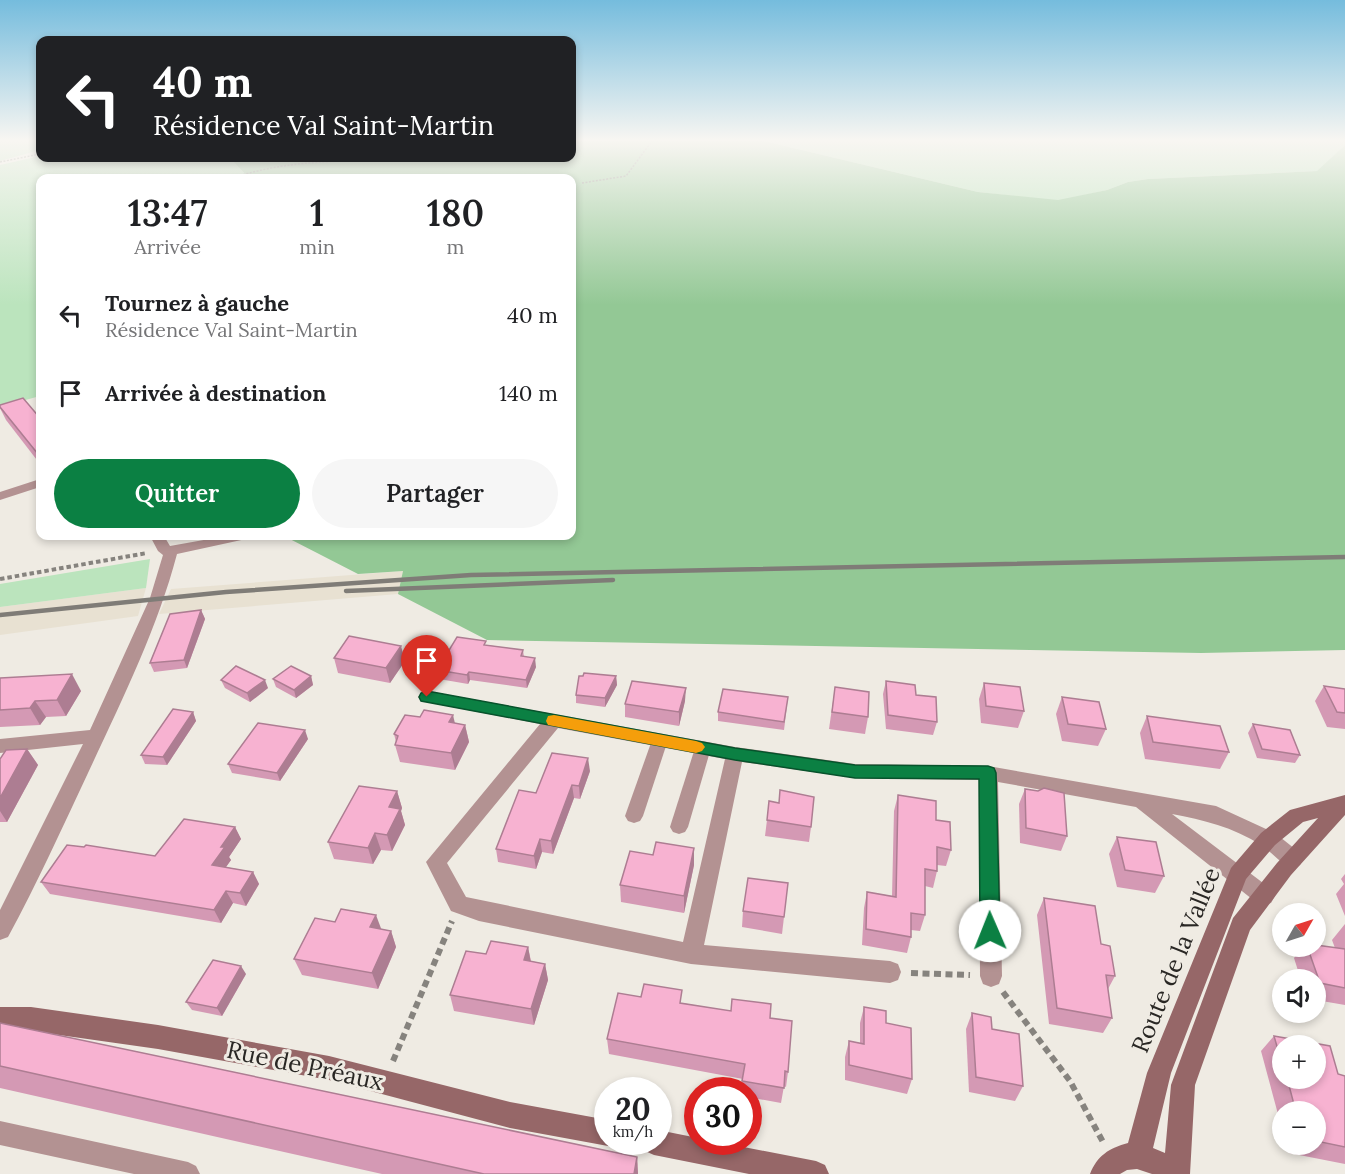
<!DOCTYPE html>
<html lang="fr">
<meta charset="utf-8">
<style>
:root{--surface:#fff;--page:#f6f6f6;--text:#202124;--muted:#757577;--accent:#0b8043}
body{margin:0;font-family:Lora,serif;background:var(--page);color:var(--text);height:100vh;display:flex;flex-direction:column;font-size:22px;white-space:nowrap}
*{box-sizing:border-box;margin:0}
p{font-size:20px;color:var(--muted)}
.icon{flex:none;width:33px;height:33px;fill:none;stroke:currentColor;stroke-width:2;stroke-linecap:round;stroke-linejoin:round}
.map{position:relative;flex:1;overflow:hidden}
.details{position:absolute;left:36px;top:174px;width:540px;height:366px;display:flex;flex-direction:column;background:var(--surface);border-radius:12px;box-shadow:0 3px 9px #0003}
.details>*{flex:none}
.guide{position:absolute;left:36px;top:36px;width:540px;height:126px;border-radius:12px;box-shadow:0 3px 9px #0003;background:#202124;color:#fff;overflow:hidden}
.needle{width:39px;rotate:51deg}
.fabs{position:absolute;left:1272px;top:903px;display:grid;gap:12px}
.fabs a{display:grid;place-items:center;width:54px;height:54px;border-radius:50%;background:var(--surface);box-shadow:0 3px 9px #0003;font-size:30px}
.speed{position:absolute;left:594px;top:1077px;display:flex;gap:12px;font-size:30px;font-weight:700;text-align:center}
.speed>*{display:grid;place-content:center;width:78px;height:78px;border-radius:50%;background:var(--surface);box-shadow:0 3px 9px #0003;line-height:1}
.speed small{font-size:15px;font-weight:400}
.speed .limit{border:9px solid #d22;background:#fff;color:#111}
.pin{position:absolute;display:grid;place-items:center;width:51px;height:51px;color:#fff;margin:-62px -26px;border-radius:50% 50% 50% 0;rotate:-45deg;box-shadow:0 0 6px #0007}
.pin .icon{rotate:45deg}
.me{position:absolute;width:66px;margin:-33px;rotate:359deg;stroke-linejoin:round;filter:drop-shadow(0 0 4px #0008)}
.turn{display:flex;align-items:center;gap:21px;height:126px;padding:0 18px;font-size:27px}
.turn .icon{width:78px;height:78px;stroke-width:2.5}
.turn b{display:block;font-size:42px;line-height:51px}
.eta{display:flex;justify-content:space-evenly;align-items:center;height:102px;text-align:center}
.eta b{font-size:36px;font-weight:600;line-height:42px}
.action{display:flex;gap:12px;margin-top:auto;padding:12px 18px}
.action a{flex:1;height:69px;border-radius:36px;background:var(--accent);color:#fff;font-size:24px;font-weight:600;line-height:69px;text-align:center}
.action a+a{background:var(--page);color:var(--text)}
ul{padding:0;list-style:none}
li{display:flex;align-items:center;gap:18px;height:78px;padding:0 18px}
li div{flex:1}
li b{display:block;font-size:22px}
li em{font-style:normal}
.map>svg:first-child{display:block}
.built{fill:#e8e1d2}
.green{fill:#bbe4bd}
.forest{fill:#93c895}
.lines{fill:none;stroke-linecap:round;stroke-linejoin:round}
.path-far2{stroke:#86837e;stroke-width:1.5;stroke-dasharray:2 1.5;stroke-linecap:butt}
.path-far1{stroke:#86837e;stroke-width:4;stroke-dasharray:4.5 3;stroke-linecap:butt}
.path{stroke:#86837e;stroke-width:6;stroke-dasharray:7 4.5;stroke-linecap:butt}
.lane{fill:#b39292;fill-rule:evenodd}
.street{fill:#b39292;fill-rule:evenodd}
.secondary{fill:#966768;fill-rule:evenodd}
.rail{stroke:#7f7c77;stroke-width:4.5}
.wall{fill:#d499b4;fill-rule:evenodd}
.shaded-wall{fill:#ad7d92}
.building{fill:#f7b2d1;stroke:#ad7d92;stroke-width:1.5}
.route{fill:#0b8043;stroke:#07532c;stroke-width:1.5}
.slow{fill:#f59e0b}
.labels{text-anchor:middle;stroke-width:6;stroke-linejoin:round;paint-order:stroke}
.near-street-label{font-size:24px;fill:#292724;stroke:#efebe3}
</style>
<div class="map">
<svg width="1345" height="1174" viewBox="0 0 1345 1174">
<rect width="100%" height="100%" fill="#efebe3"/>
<g class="built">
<path d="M 403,571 L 398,594 L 159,614 L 171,589 Z"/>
<path d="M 146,588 L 138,616 L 0,635 L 0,607 Z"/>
</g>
<g class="green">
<path d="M 0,141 L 40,141 L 40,150 L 0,161 Z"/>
<path d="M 764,141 L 1345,141 L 1345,145 L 1318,171 L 1148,179 L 1128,182 L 1107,190 L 1058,201 L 978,192 Z"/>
<path d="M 40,156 L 230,158 L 249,178 L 40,178 L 40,396 L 0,407 L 0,165 Z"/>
<path d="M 150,559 L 146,588 L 0,607 L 0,584 Z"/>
</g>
<path class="forest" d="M 572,141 L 764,141 L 978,192 L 1058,200 L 1107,190 L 1128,182 L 1148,179 L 1317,171 L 1345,145 L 1345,650 L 1201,653 L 487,640 L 398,594 L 403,571 L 358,574 L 284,536 L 572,536 L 572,178 L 249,178 L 230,158 L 572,158 Z"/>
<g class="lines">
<g class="path-far2">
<path d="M 294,158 L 314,161"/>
<path d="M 0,162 L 40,154"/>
<path d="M 233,178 C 306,153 387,164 463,158"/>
<path d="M 582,183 L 626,176 L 652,141"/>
</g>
<path class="path-far1" d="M 0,579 L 147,553"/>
<g class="path">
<path d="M 911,973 L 970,975"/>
<path d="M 1003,992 L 1070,1081 L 1103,1142"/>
<path d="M 393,1061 L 452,921"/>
</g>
<g class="lane">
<path d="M 660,734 L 666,736 L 668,740 L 643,816 L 640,821 L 634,823 L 628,821 L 625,816 L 652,740 L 654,736 Z"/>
<path d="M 703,742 L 709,744 L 711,748 L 688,827 L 685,832 L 679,834 L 673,832 L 670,827 L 695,748 L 697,744 Z"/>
<path d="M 0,1121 L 188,1162 L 196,1166 L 200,1174 L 134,1174 L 0,1145 Z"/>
</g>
<g class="street">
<path d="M 40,479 L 40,487 L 0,500 L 0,492 Z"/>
<path d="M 150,536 L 164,536 L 170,546 L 226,536 L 248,536 L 246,539 L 177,554 C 157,630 121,702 88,773 C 62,828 37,884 8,937 L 0,940 L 0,910 L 83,744 L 0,753 L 0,739 L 90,730 L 150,598 L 163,555 L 158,551 Z"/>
<path d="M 427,691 L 735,747 L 855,764 L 988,766 L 1216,806 L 1275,833 L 1300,853 L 1303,859 L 1300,865 C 1284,871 1274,853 1261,845 C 1233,827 1203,820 1172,814 L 1271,889 L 1275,896 L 1271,903 L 1264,905 L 1257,903 L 1136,807 L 998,782 L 1002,976 L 999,984 L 991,987 L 983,984 L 980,976 L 979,780 L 855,778 L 742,762 L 704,945 L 890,961 L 898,964 L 901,972 L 898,980 L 890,983 L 691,964 L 479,921 L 451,911 L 426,862 L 540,724 L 421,701 L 418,697 L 421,693 ZM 558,728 L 725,759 L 683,942 L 466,897 L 447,863 Z"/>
</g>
<g class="secondary">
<path d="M 1345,795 L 1345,815 L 1291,875 L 1250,930 L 1195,1085 L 1190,1174 L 1152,1174 L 1137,1169 L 1127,1170 L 1120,1174 L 1090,1174 C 1097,1156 1109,1148 1128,1143 L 1147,1073 L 1231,868 L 1261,833 L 1290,810 ZM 1318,818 L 1277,863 L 1233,918 L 1171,1085 L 1165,1153 L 1153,1148 L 1171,1073 L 1246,879 L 1275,845 L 1303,822 Z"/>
<path d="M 0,1007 L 31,1007 L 158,1025 L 329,1056 L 510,1102 L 608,1120 L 608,1142 L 617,1142 L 608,1146 L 510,1128 L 329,1080 L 158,1049 L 31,1031 L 0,1031 Z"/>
<path d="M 658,1130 L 698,1138 L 698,1142 L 718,1142 L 816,1161 L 825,1165 L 829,1174 L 749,1174 L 654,1155 L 645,1151 L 641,1142 L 658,1142 Z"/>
</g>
<g class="rail">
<path d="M 346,591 L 613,580"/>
<path d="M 0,615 L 226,592 L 471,575 L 1345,557"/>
</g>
</g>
<g class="wall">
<path d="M 0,405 L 40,418 L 40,464 L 6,420 L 0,408 Z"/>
<path d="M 201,610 L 205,619 L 187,668 L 154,672 L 150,663 Z"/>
<path d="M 487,645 L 523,650 L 524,657 L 536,667 L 527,688 L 470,680 L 468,684 L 439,679 L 437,670 Z"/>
<path d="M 334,658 L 405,661 L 390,683 L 338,673 Z"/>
<path d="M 311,676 L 313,685 L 296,698 L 276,687 L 273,679 Z"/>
<path d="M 616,676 L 617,685 L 605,707 L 576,703 L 576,695 Z"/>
<path d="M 0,678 L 81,691 L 66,716 L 46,717 L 40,725 L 0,727 Z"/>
<path d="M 221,680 L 268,688 L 250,702 L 225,688 Z"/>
<path d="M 886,681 L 916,695 L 937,722 L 933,735 L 886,729 L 883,694 Z"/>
<path d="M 984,683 L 1024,711 L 1018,728 L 981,723 L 979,699 Z"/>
<path d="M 1324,686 L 1345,689 L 1345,729 L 1327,727 L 1315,701 Z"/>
<path d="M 835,687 L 868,717 L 865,734 L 829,729 Z"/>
<path d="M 788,697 L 784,730 L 718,721 L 718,712 Z"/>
<path d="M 1062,697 L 1106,729 L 1098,746 L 1062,741 L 1056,714 Z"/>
<path d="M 685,701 L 679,726 L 625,717 L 625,704 Z"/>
<path d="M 193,712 L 196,721 L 167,765 L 145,764 L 141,755 Z"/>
<path d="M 1147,716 L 1229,752 L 1220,769 L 1145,759 L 1140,733 Z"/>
<path d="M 455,723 L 465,725 L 469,742 L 455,770 L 400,762 L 395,745 L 396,742 L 394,734 Z"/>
<path d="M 1253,724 L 1300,755 L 1295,763 L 1257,758 L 1248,733 Z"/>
<path d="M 308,739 L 280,781 L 232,773 L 228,764 Z"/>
<path d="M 27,749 L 38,765 L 7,822 L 0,822 L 0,759 Z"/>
<path d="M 590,771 L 580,799 L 574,798 L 553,854 L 542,852 L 536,869 L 498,862 L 496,849 L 536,793 Z"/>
<path d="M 1025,789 L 1067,836 L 1061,851 L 1020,843 L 1019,804 Z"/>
<path d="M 397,791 L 402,808 L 401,811 L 405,825 L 392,851 L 381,850 L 373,864 L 334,859 L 328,842 Z"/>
<path d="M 898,795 L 936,820 L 951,850 L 946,866 L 937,865 L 937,871 L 933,888 L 925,886 L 925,915 L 920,931 L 911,930 L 911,937 L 907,953 L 862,945 L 864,908 L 867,892 L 892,896 L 894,811 Z"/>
<path d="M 779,803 L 811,827 L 809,842 L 765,836 L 767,820 Z"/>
<path d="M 235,827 L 241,839 L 229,857 L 231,860 L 226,867 L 253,872 L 259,884 L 246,906 L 233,903 L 221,923 L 50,894 L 41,882 L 155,856 Z"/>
<path d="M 1117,837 L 1164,876 L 1155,893 L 1117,887 L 1109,854 Z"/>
<path d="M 694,848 L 694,865 L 684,913 L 621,902 L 620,885 L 653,855 Z"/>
<path d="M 1345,874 L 1345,916 L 1336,894 L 1344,884 L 1341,879 Z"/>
<path d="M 788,883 L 782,934 L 742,927 L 743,911 Z"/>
<path d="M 1044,898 L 1101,944 L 1115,976 L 1108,989 L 1112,1018 L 1103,1033 L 1049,1024 L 1037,915 Z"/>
<path d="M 1345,924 L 1345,1005 L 1316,1000 L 1316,980 L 1301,980 L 1294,958 L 1303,946 L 1335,948 L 1332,940 Z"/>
<path d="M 381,929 L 391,931 L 396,947 L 378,989 L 302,975 L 294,959 Z"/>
<path d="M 528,947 L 531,961 L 545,964 L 548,980 L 534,1025 L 454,1011 L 450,995 L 486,954 Z"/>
<path d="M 246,974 L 222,1016 L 192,1010 L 186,1002 Z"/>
<path d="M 682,1003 L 770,1018 L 788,1072 L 786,1087 L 784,1086 L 781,1103 L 748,1097 L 748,1090 L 741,1090 L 743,1079 L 609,1054 L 607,1039 Z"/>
<path d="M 864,1007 L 886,1023 L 912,1079 L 907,1094 L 845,1080 L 845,1057 L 849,1041 L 860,1043 L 860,1023 Z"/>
<path d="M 972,1013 L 992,1029 L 1023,1086 L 1015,1101 L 969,1092 L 966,1029 Z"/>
<path d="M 0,1023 L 637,1157 L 638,1174 L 382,1174 L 0,1088 Z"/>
<path d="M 1274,1036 L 1338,1074 L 1345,1076 L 1345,1164 L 1289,1153 L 1287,1144 L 1316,1144 L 1316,1112 L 1282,1112 L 1282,1129 L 1261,1051 ZM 1282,1046 L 1316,1078 L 1282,1078 Z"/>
</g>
<g class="shaded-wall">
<path d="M 201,610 L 205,619 L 187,668 L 184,660 Z"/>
<path d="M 401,646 L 405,661 L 390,683 L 386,668 Z"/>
<path d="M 535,658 L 536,667 L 527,688 L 526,680 Z"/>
<path d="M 469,672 L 470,680 L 468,684 L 467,675 Z"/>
<path d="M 72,674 L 81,691 L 66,716 L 57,700 Z"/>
<path d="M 311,676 L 313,685 L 296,698 L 294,690 Z"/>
<path d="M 616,676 L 617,685 L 605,707 L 605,698 Z"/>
<path d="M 265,680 L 268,688 L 250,702 L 247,693 Z"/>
<path d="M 686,688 L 685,701 L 679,726 L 679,712 Z"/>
<path d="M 35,701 L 46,717 L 40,725 L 30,708 Z"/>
<path d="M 193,712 L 196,721 L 167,765 L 163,757 Z"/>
<path d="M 453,715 L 457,732 L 449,722 Z"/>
<path d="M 465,725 L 469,742 L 455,770 L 451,753 Z"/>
<path d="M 305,730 L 308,739 L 280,781 L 277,773 Z"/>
<path d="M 27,749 L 38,765 L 7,822 L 0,811 L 0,798 Z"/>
<path d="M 588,758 L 590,771 L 580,799 L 579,786 Z"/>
<path d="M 572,785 L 574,798 L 553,854 L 551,841 Z"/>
<path d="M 397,791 L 402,808 L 401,811 L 405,825 L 392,851 L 387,835 L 389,807 Z"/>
<path d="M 235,827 L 241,839 L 229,857 L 231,860 L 218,878 L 212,865 L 221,847 Z"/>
<path d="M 375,833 L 381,850 L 373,864 L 368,848 Z"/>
<path d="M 540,839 L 542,852 L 536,869 L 534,856 Z"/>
<path d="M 694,848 L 694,865 L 684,913 L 684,896 Z"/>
<path d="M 253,872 L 259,884 L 246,906 L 240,893 Z"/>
<path d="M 226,891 L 233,903 L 221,923 L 214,910 Z"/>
<path d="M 376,915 L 382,931 L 370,927 Z"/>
<path d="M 391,931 L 396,947 L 378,989 L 372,973 Z"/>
<path d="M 528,947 L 531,963 L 524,960 Z"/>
<path d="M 545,964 L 548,980 L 534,1025 L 531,1009 Z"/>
<path d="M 241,966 L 246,974 L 222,1016 L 217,1008 Z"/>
<path d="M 637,1157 L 638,1174 L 634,1174 Z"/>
</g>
<g class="building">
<path d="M 23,398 L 40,418 L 40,453 L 38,454 L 0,407 L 0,405 Z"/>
<path d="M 201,610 L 184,660 L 150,663 L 170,614 Z"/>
<path d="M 349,636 L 401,646 L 386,668 L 334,658 Z"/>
<path d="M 457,637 L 486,641 L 484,645 L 523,650 L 521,656 L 535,658 L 526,680 L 469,672 L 467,675 L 437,670 Z"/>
<path d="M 236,666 L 265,680 L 247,693 L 221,680 Z"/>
<path d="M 291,666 L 311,676 L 294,690 L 273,679 Z"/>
<path d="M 584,673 L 616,676 L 605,698 L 576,695 L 579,676 L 583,676 Z"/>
<path d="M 72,674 L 57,700 L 35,701 L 30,708 L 0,710 L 0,678 Z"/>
<path d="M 632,681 L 686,688 L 679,712 L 625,704 Z"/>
<path d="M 886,681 L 915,685 L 916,695 L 936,697 L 937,722 L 888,715 Z"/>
<path d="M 984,683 L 1020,687 L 1024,711 L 986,706 Z"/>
<path d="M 1324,686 L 1345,689 L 1345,713 L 1337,712 Z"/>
<path d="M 835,687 L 869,692 L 868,717 L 832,712 Z"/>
<path d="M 723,689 L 788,697 L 784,722 L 718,712 Z"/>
<path d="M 1062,697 L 1099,702 L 1106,729 L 1068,724 Z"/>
<path d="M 173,709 L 193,712 L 163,757 L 141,755 Z"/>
<path d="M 424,710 L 453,715 L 449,722 L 465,725 L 451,753 L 395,745 L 398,736 L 394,734 L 405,715 L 420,717 Z"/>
<path d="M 1147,716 L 1220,726 L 1229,752 L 1153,742 Z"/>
<path d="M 258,723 L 305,730 L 277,773 L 228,764 Z"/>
<path d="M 1253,724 L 1290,730 L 1300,755 L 1262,749 Z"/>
<path d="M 27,749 L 0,798 L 0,759 L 6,750 Z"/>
<path d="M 552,753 L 588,758 L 579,786 L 572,785 L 551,841 L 540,839 L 534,856 L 496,849 L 519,790 L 536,793 Z"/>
<path d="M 359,786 L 397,791 L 389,807 L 400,809 L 387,835 L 375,833 L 368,848 L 328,842 Z"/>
<path d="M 1044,788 L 1064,793 L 1067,836 L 1026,828 L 1025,789 L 1038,791 Z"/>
<path d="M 780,790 L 814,797 L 811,827 L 767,820 L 769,801 L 779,803 Z"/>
<path d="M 898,795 L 936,801 L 936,820 L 950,822 L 951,850 L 937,847 L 937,871 L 925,869 L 925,915 L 911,913 L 911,937 L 866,929 L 867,892 L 896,897 Z"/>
<path d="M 184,819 L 235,827 L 221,847 L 225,847 L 212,865 L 253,872 L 240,893 L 226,891 L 214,910 L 41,882 L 67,845 L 84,847 L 86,845 L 155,856 Z"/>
<path d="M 1117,837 L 1156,842 L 1164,876 L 1125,870 Z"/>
<path d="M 656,842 L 694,848 L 684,896 L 620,885 L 630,851 L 653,855 Z"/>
<path d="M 748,878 L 788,883 L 784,917 L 743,911 Z"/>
<path d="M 1044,898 L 1095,906 L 1101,944 L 1110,946 L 1115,976 L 1106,975 L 1112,1018 L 1057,1008 Z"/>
<path d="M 341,909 L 376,915 L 370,927 L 391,931 L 372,973 L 294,959 L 315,918 L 335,922 Z"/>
<path d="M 491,941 L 528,947 L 524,960 L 545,964 L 531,1009 L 450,995 L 466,951 L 486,954 Z"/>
<path d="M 1316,945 L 1345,949 L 1345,988 L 1320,983 L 1307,946 L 1316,946 Z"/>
<path d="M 213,960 L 241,966 L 217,1008 L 186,1002 Z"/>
<path d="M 644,984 L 682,990 L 680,1003 L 731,1011 L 732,999 L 771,1004 L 770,1018 L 792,1021 L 788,1072 L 785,1071 L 784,1088 L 742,1081 L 745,1064 L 607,1039 L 618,993 L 641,997 Z"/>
<path d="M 864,1007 L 886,1011 L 886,1023 L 911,1028 L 912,1079 L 849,1065 L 849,1041 L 864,1044 Z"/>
<path d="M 972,1013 L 991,1017 L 992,1029 L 1019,1034 L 1023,1086 L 976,1077 Z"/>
<path d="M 0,1023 L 637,1157 L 634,1174 L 484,1174 L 0,1066 Z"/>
<path d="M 1274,1036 L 1330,1046 L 1338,1074 L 1345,1076 L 1345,1147 L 1316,1141 L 1316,1112 L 1296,1112 L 1287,1078 L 1316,1078 L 1316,1046 L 1282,1046 L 1282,1064 Z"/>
</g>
<linearGradient id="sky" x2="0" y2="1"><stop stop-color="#75bcdd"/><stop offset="0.46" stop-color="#f8f6f2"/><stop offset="1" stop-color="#f8f6f2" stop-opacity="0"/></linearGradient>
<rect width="1345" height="305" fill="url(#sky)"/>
<path class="route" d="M 427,691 L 735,748 L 855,765 L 988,766 L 994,768 L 996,773 L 1000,931 L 997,937 L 990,940 L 983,937 L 980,931 L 979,779 L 855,778 L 735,760 L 421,701 L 419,697 L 421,693 Z"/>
<path class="slow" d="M 554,715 L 696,741 L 702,743 L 705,747 L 702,751 L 696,753 L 548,725 L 546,721 L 548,716 Z"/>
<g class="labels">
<g class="near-street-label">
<text transform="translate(1176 960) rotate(-68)" y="8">Route de la Vallée</text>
<text transform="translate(305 1066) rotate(12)" y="8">Rue de Préaux</text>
</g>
</g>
</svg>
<div class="fabs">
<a><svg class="needle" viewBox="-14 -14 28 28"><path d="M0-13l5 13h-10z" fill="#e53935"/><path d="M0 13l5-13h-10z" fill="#757577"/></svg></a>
<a><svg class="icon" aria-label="sound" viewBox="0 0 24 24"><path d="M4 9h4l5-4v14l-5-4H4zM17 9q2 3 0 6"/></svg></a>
<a>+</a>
<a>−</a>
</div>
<div class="speed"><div>20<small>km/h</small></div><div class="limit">30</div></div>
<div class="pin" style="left:427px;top:697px;background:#d93025"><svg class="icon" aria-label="arrive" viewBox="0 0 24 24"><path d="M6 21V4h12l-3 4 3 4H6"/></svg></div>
<svg class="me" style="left:990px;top:931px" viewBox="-20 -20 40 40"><circle r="19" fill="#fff"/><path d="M0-13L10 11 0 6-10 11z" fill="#0b8043"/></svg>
<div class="guide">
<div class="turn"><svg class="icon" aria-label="left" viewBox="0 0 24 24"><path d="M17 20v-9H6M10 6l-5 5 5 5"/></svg><div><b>40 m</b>Résidence Val Saint-Martin</div></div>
</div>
<section class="details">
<div class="eta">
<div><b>13:47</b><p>Arrivée</p></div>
<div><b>1</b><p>min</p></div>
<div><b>180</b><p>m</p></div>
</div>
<ul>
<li><svg class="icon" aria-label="left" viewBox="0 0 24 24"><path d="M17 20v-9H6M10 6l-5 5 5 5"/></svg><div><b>Tournez à gauche</b><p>Résidence Val Saint-Martin</p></div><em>40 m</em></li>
<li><svg class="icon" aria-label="arrive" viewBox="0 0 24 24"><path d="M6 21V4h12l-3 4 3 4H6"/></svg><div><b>Arrivée à destination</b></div><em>140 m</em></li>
</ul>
<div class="action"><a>Quitter</a><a>Partager</a></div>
</section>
</div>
